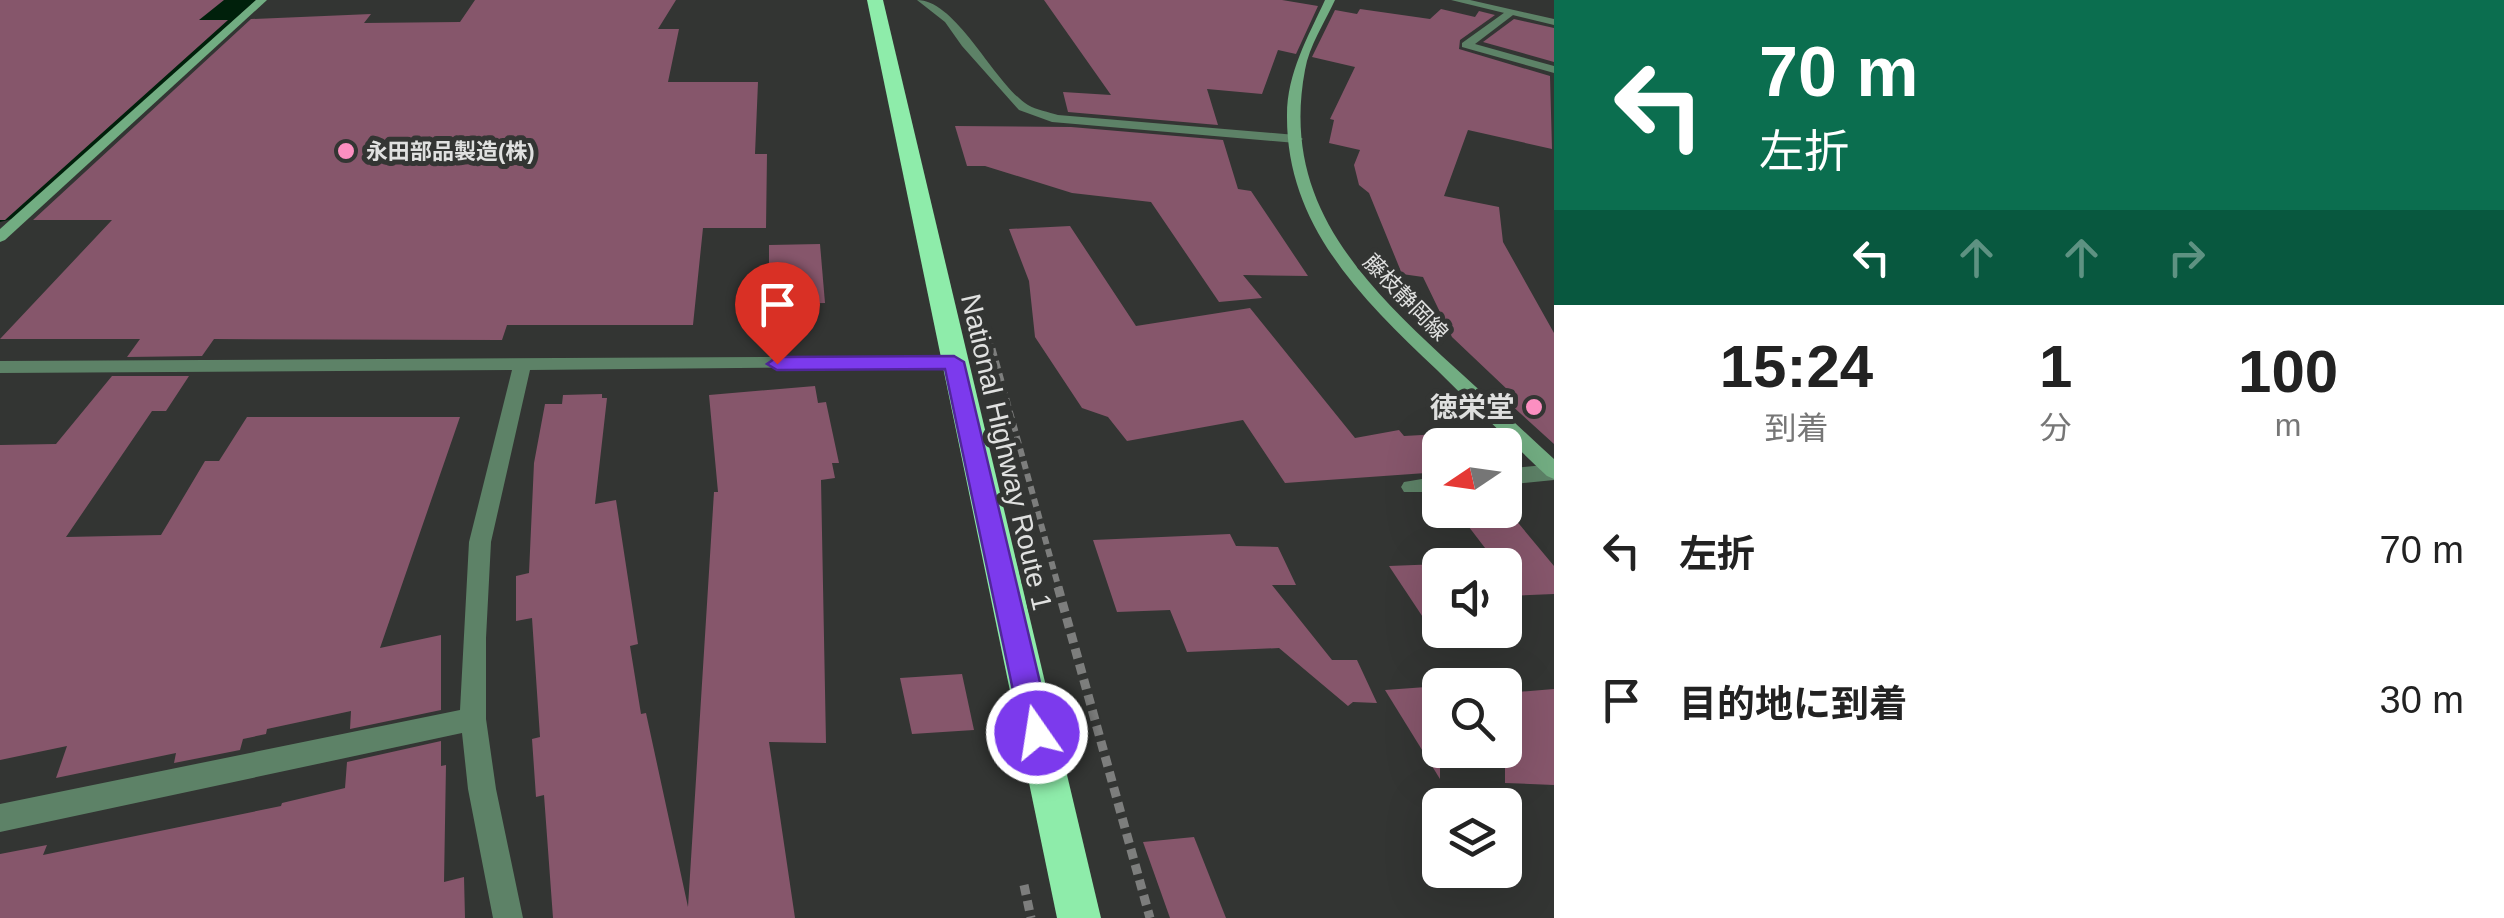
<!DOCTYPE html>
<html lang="ja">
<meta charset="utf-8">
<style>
:root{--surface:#fff;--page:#f6f6f6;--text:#222;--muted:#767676}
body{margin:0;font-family:Helvetica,"Noto Sans JP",sans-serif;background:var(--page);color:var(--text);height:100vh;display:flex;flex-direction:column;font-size:38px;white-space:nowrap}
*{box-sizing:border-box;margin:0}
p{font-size:32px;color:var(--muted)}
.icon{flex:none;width:55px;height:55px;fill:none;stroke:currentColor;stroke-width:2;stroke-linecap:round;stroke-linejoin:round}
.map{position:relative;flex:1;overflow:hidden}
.details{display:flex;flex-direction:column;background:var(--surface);width:950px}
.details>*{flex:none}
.hud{background:#0b6e4f;color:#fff;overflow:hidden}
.needle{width:65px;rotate:257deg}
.controls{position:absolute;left:1422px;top:428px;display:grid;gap:20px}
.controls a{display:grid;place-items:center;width:100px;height:100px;border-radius:15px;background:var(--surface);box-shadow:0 10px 40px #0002;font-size:50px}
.pin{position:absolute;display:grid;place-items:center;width:85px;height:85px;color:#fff;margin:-102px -42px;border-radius:50% 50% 50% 0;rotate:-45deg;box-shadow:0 0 10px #0007}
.pin .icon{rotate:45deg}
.me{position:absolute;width:110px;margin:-55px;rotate:347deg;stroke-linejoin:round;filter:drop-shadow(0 0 8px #0008)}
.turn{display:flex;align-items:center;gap:35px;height:210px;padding:0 40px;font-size:45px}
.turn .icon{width:130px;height:130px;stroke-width:2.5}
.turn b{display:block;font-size:70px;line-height:85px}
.lanes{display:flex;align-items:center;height:95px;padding:0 40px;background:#0003;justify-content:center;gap:50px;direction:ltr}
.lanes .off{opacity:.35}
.eta{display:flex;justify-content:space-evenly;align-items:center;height:170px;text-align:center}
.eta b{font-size:60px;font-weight:700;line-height:70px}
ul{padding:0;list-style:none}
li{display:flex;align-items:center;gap:30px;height:150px;padding:0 40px}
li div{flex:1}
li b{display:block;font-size:38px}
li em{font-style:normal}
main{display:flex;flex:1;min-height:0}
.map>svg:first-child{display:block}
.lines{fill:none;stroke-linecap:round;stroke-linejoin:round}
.river{fill:#00200b;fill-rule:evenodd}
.building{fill:#86566b}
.path-far1{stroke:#7d7e7d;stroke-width:6;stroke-dasharray:8 5;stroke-linecap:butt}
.path{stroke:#7d7e7d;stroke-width:9;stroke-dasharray:10 6;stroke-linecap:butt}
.lane{fill:#5d8267;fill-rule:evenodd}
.street{fill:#5d8267;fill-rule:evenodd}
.secondary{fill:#72ad82;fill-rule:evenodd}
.highway{fill:#8eecaa;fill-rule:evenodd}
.route{fill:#7c3aed;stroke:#51269a;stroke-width:2.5}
.poi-dot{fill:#fc8fc1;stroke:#333533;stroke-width:4}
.labels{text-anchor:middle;stroke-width:10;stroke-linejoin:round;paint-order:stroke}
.far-poi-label{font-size:22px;font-weight:bold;fill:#e0e1e0;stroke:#333533;text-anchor:start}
.far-street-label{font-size:22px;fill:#e0e1e0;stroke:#333533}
.poi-label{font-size:28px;font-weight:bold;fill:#e0e1e0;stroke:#333533;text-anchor:end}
.street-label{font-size:28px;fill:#e0e1e0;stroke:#333533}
</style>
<main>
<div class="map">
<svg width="1554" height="918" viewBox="0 0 1554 918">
<rect width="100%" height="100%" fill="#333533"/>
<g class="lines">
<path class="river" d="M 213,0 L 256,0 L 20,217 L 0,222 L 0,177 Z"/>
</g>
<g class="building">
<path d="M 0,0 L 224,0 L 199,20 L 228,20 L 5,220 L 0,220 Z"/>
<path d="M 475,0 L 676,0 L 658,29 L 679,29 L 668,82 L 758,82 L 755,154 L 767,154 L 766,228 L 703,228 L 693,325 L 507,325 L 502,340 L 214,339 L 202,356 L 127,357 L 140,339 L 0,339 L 112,220 L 33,220 L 251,19 L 371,14 L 364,23 L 460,22 Z"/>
<path d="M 1044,0 L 1282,0 L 1318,6 L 1296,54 L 1278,50 L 1262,94 L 1207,89 L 1218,125 L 1068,112 L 1063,92 L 1111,95 Z"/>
<path d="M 1360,9 L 1430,19 L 1441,9 L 1475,17 L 1479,11 L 1495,15 L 1460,40 L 1459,49 L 1550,76 L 1552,149 L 1468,130 L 1444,196 L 1499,207 L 1503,242 L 1554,333 L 1554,444 L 1498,393 L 1510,392 L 1452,337 L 1423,277 L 1402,274 L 1369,193 L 1359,185 L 1354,165 L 1360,150 L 1329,143 L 1334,120 L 1330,119 L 1355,67 L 1312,57 L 1335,10 L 1357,14 Z"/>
<path d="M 1514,19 L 1554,28 L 1554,62 L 1483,42 Z"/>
<path d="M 955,126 L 1071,127 L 1223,140 L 1238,189 L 1251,191 L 1308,276 L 1243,275 L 1262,298 L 1219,302 L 1151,202 L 1072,193 L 985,166 L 967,166 Z"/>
<path d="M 1070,226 L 1136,326 L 1250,308 L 1355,438 L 1399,430 L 1404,436 L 1440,434 L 1440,472 L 1285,483 L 1243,420 L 1127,441 L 1108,417 L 1082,408 L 1035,337 L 1029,281 L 1009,229 Z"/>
<path d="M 820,244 L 825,303 L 769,304 L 769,245 Z"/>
<path d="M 112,376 L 189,376 L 166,411 L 152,411 L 66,537 L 161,535 L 205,461 L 219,461 L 247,417 L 460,417 L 380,648 L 441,635 L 441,710 L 350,729 L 351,711 L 267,729 L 266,734 L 243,739 L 240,750 L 174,763 L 176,753 L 56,778 L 67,746 L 0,760 L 0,445 L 56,444 Z"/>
<path d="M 815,386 L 818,403 L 826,402 L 839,463 L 832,463 L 835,478 L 821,480 L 826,743 L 769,742 L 795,918 L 553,918 L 544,795 L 536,797 L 532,739 L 540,737 L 532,618 L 516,621 L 516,576 L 529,573 L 534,463 L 545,404 L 562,404 L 563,395 L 602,394 L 602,398 L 607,398 L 595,504 L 616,500 L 638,644 L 630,646 L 641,714 L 646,713 L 688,907 L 714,492 L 718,492 L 709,395 Z"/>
<path d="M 1505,507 L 1554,566 L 1554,594 L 1505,596 L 1505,565 L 1498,565 L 1456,510 L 1505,510 Z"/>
<path d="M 1230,534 L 1236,546 L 1278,547 L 1296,585 L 1272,585 L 1332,660 L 1357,660 L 1377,703 L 1353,702 L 1348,706 L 1279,648 L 1187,652 L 1170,610 L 1117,612 L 1093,540 Z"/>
<path d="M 1440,564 L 1440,643 L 1389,566 Z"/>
<path d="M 962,674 L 974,730 L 912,734 L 900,678 Z"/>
<path d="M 1440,686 L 1440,779 L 1385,690 Z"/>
<path d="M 1554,689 L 1554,785 L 1505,783 L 1505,693 Z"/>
<path d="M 441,741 L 441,766 L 446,765 L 444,882 L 464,877 L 465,918 L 0,918 L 0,854 L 47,845 L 43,855 L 281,806 L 282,803 L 345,788 L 347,762 Z"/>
<path d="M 1194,837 L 1226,918 L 1170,918 L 1143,842 Z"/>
</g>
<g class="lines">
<path class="path-far1" d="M 989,336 L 1059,589"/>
<g class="path">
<path d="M 1058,587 L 1150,918"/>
<path d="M 1024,885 L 1031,918"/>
</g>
<g class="lane">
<path d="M 1508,10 L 1517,12 L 1475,44 L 1554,66 L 1554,73 L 1462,47 L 1462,43 Z"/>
<path d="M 1554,464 L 1554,480 L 1505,485 L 1505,469 Z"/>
<path d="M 1440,476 L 1440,492 L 1404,492 L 1401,487 L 1404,482 Z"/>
</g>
<g class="street">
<path d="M 917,0 C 957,0 994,84 1028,105 C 1036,110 1049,112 1058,115 L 1296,135 L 1303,139 L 1296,143 L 1052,122 L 1019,110 L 962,46 L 945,22 Z"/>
<path d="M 1451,0 L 1470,0 L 1554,19 L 1554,25 Z"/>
<path d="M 954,356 L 963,362 L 960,366 L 530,370 L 491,542 L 486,638 L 486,719 L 496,789 L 523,918 L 493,918 L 468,789 L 462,733 L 0,832 L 0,804 L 460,710 L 469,542 L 512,370 L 0,373 L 0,361 Z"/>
</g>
<g class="secondary">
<path d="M 256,0 L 267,0 L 5,240 L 0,242 L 0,229 Z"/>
<path d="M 1325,0 L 1335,0 C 1325,22 1309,46 1305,70 C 1281,197 1356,276 1442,356 C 1480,390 1517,425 1554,459 L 1554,479 L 1547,476 C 1510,441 1473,406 1437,370 C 1363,300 1286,226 1287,115 C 1287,73 1308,37 1325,0 Z"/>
</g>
<path class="highway" d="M 867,0 L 883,0 L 1101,918 L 1057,918 Z"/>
</g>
<path class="route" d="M 954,356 L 964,362 L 1052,733 L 1047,743 L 1037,747 L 1027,743 L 1022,733 L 945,369 L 777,370 L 767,364 L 777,357 Z"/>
<g class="poi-dot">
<circle cx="346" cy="151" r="10"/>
<circle cx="1534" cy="407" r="10"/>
</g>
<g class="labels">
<g class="far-poi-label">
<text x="366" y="159">永田部品製造(株)</text>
</g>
<g class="far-street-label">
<text transform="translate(1406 297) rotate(46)" y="8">藤枝静岡線</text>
</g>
<g class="poi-label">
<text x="1514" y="417">徳栄堂</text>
</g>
<g class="street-label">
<text transform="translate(1007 452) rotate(77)" y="10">National Highway Route 1</text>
</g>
</g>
</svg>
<div class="controls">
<a><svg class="needle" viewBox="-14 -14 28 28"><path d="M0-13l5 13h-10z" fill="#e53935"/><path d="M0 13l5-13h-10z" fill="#767676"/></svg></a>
<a><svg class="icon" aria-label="sound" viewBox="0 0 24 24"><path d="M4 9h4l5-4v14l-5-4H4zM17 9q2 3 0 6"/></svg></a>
<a><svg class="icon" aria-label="search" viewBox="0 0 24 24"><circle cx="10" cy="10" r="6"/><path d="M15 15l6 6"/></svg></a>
<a><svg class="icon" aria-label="layers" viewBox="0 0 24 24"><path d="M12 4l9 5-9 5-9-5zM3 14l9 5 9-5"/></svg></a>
</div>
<div class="pin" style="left:777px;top:364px;background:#d93025"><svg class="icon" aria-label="arrive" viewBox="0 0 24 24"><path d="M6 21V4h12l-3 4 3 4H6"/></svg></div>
<svg class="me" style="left:1037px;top:733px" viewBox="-20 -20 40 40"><circle r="17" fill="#7c3aed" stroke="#fff" stroke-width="3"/><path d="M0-11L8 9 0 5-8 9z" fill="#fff"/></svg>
</div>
<section class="details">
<div class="hud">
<div class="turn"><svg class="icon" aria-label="left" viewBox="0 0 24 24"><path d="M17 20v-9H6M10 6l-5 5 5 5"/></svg><div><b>70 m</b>左折</div></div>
<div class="lanes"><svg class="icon" aria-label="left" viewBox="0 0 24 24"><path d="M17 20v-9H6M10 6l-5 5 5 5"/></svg><svg class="icon off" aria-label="ahead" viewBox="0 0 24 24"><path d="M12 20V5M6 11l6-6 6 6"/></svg><svg class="icon off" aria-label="ahead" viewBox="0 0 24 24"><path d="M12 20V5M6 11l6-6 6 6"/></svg><svg class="icon off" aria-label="right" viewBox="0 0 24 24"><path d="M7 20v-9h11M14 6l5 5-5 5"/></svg></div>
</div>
<div class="eta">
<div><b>15:24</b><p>到着</p></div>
<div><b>1</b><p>分</p></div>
<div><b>100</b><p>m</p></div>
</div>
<ul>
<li><svg class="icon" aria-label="left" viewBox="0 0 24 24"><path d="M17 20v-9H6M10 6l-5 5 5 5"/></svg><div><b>左折</b></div><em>70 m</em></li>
<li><svg class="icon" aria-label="arrive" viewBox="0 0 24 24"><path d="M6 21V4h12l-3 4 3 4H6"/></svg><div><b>目的地に到着</b></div><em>30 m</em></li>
</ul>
</section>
</main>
